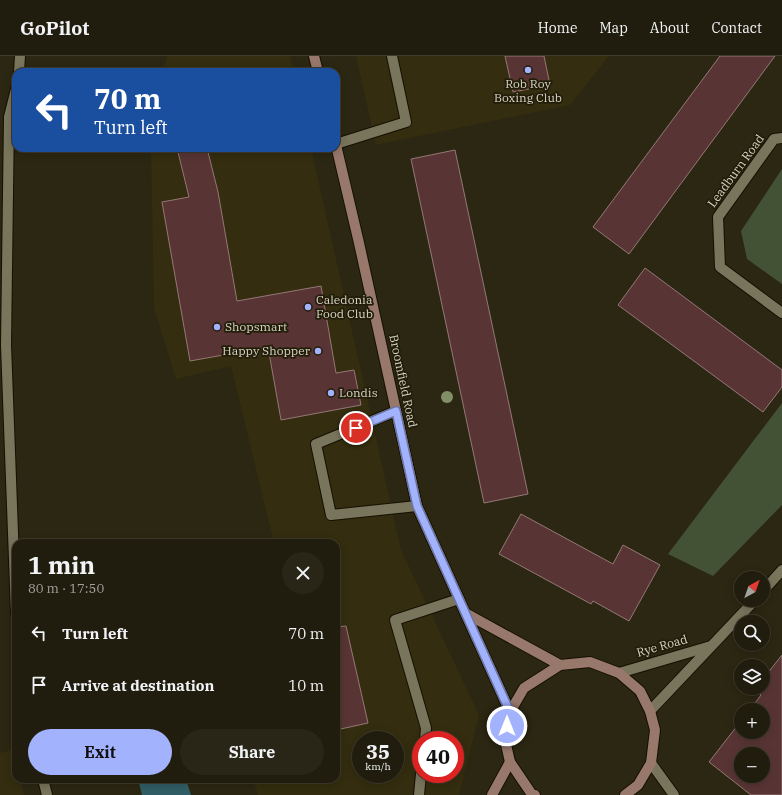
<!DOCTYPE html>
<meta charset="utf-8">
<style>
:root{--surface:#211d0e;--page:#292617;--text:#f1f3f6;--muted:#a2a29e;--line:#3e3b2e;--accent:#a2b2fd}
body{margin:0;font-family:"IBM Plex Serif",serif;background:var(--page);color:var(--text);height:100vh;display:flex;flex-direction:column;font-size:15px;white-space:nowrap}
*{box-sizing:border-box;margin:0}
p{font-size:13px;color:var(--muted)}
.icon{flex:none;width:22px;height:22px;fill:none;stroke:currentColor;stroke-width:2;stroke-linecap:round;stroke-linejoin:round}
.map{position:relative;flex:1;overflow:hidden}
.side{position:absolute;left:12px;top:483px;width:328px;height:244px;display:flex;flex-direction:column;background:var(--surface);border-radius:12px;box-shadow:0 2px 10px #0003,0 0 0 1px var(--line)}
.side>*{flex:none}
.top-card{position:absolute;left:12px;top:12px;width:328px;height:84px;border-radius:12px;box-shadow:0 2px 10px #0003,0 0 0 1px var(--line);background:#1a4fa0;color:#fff;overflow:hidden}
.needle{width:26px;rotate:40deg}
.fabs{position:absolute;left:734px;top:515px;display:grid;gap:8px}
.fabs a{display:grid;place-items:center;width:36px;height:36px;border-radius:50%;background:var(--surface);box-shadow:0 2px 10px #0003,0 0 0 1px var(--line);font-size:20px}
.speed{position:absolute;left:352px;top:675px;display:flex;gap:8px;font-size:20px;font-weight:700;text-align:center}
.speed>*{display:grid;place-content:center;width:52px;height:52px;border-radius:50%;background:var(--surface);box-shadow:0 2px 10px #0003,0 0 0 1px var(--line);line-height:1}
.speed small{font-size:10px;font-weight:400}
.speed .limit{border:6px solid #d22;background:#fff;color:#111}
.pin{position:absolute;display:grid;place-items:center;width:34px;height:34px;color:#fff;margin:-17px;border:2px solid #fff;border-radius:50%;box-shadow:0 1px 4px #0007}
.me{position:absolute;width:44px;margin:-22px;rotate:0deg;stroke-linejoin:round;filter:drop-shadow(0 0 3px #0008)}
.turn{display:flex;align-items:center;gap:14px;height:84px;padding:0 16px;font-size:18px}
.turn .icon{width:52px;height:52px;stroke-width:2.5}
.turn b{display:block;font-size:28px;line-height:34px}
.round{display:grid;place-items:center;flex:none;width:42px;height:42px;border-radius:21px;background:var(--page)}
.overview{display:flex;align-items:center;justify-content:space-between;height:68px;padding:0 16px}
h1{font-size:24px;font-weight:800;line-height:30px}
.button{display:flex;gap:8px;margin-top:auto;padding:8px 16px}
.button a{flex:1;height:46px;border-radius:24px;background:var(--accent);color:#111;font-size:16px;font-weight:800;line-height:46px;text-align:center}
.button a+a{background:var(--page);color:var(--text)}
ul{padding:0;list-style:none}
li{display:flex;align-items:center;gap:12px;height:52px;padding:0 16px}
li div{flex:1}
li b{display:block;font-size:15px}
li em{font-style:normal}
header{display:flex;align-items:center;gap:24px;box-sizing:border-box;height:56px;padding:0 20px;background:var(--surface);border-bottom:1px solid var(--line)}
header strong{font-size:19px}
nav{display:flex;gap:22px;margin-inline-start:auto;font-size:14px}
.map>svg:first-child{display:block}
.built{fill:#342d0f;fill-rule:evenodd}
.green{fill:#435235}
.water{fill:#315e66}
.building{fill:#583534;stroke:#947876;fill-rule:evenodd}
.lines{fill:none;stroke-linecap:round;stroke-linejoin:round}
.lane-casing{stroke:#151000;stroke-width:12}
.street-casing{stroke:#151000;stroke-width:12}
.secondary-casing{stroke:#151000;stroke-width:12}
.lane{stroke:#79745c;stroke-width:10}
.street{stroke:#79745c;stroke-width:10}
.secondary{stroke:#97786b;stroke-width:10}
.tree{fill:#818f67}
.route-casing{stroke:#6974a4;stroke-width:10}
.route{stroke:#a2b2fd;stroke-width:7}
.poi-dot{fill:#a2b2fd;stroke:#221d08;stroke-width:1.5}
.labels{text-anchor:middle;stroke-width:3.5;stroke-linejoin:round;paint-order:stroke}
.poi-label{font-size:12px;fill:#d7d4c7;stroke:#221d08;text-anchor:start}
.street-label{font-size:12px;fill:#d7d4c7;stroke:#221d08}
</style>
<header>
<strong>GoPilot</strong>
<nav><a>Home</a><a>Map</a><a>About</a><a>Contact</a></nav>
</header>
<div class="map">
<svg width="782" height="739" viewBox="0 0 782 739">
<rect width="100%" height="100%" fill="#2c2712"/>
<g class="built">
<path d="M 167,0 L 290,0 L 294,16 L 163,16 Z"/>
<path d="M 356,0 L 609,0 L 570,49 L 376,89 Z"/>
<path d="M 151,92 L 311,92 L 401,494 L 479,659 L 459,739 L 258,739 L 253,723 L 336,723 L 336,487 L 274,487 L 231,310 L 176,323 L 154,252 ZM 361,684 L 395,684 L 395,718 L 361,718 ZM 421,684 L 455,684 L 455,718 L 421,718 Z"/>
<path d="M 12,694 L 16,708 L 16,723 L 20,723 L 24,739 L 0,739 L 0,697 Z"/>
</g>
<g class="green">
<path d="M 782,113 L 782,228 L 747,203 L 741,175 Z"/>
<path d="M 782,347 L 782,449 L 713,520 L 668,498 Z"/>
</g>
<path class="water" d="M 138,723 L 186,723 L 191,739 L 142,739 Z"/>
<g class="building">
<path d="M 505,0 L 544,0 L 550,29 L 513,36 Z"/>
<path d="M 720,0 L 775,0 L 629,198 L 593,171 Z"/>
<path d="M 177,92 L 207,92 L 218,136 L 237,245 L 321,230 L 336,317 L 354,314 L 361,349 L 281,364 L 268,291 L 190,305 L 162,146 L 189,141 Z"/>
<path d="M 455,94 L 528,438 L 484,447 L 411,103 Z"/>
<path d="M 645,212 L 782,314 L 782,331 L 763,356 L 618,249 Z"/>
<path d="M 521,458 L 613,508 L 623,489 L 660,509 L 629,565 L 593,545 L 591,548 L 499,498 Z"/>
<path d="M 346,570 L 368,667 L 336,674 L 336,571 Z"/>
<path d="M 782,599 L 782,739 L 751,739 L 709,706 L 741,665 L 741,676 L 763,676 L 763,654 L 750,654 L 761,639 L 755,634 L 756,632 L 763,632 L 763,623 ZM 741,698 L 763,698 L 763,720 L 741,720 Z"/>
</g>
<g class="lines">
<g class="lane-casing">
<g id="lane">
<path d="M 336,88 L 406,66 L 392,0"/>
<path d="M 396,355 L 316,388 L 331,459 L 417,450"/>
<path d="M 425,684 L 426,672 L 395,564 L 459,543"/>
<path d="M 419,739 L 421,718"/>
</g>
</g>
<g class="street-casing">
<g id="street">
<path d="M 19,16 L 20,0"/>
<path d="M 16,33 L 9,61 L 6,289 L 16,557"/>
<path d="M 782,82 L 774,83 L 718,161 L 720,211 L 782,257"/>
<path d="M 763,535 L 782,514"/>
<path d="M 619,617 L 711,590"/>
<path d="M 650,655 L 755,544"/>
<path d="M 651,707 L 674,739"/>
<path d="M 43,723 L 47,739"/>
</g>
</g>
<g class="secondary-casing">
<g id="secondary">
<path d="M 314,0 L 318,16"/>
<path d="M 336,89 L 359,187 L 417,450 L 510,656"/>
<path d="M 467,558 L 560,609"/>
<path d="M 492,739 L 510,706"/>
<path d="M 535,739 L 531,737 L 510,706 L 505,684 L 510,656 L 524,632 L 560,609 L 590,606 L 619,617 L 640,635 L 650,655 L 655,674 L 651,707 L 638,729 L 625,739"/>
</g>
</g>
<use href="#lane" class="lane"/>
<use href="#street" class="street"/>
<use href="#secondary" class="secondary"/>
</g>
<circle class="tree" cx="447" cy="341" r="6"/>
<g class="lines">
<g class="route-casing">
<path id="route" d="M 356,372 L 396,355 L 417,450 L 510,656 L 507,670"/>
</g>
<use href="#route" class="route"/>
</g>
<g class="poi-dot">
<circle cx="528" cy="14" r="4"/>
<circle cx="308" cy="251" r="4"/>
<circle cx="217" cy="271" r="4"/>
<circle cx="318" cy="295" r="4"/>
<circle cx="331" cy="337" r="4"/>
</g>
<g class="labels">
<g class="poi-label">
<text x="528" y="32" text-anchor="middle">Rob Roy<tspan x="528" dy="14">Boxing Club</tspan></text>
<text x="316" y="248">Caledonia<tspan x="316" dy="14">Food Club</tspan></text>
<text x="225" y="275">Shopsmart</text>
<text x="310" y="299" text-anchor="end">Happy Shopper</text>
<text x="339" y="341">Londis</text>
</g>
<g class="street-label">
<text transform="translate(736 115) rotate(-54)" y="4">Leadburn Road</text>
<text transform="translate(403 325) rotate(78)" y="4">Broomfield Road</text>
<text transform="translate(662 590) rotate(-16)" y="4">Rye Road</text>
</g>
</g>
</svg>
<div class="fabs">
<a><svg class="needle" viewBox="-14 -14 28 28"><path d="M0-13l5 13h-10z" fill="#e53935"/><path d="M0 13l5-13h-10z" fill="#a2a29e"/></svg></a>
<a><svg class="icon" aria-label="search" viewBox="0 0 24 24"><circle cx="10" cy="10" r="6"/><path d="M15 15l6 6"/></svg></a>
<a><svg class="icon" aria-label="layers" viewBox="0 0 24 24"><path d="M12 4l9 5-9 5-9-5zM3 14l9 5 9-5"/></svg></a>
<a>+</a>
<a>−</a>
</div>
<div class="speed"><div>35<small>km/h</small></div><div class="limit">40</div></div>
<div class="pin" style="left:356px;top:372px;background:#d93025"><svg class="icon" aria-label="arrive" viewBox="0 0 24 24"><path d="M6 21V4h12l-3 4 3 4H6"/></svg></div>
<svg class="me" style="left:507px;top:670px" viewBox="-20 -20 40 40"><circle r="17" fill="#a2b2fd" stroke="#fff" stroke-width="3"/><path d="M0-11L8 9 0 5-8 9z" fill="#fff"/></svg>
<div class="top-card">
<div class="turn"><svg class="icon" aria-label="left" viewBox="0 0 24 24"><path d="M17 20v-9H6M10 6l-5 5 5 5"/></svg><div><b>70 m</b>Turn left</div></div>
</div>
<section class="side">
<div class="overview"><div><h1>1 min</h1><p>80 m · 17:50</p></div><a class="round"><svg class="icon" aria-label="close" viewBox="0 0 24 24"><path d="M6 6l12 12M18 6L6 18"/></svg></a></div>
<ul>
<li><svg class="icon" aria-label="left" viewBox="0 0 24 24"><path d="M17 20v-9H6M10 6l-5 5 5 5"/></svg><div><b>Turn left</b></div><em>70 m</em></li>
<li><svg class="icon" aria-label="arrive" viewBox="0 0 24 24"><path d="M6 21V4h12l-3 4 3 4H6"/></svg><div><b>Arrive at destination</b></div><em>10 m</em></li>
</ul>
<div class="button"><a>Exit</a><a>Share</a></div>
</section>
</div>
